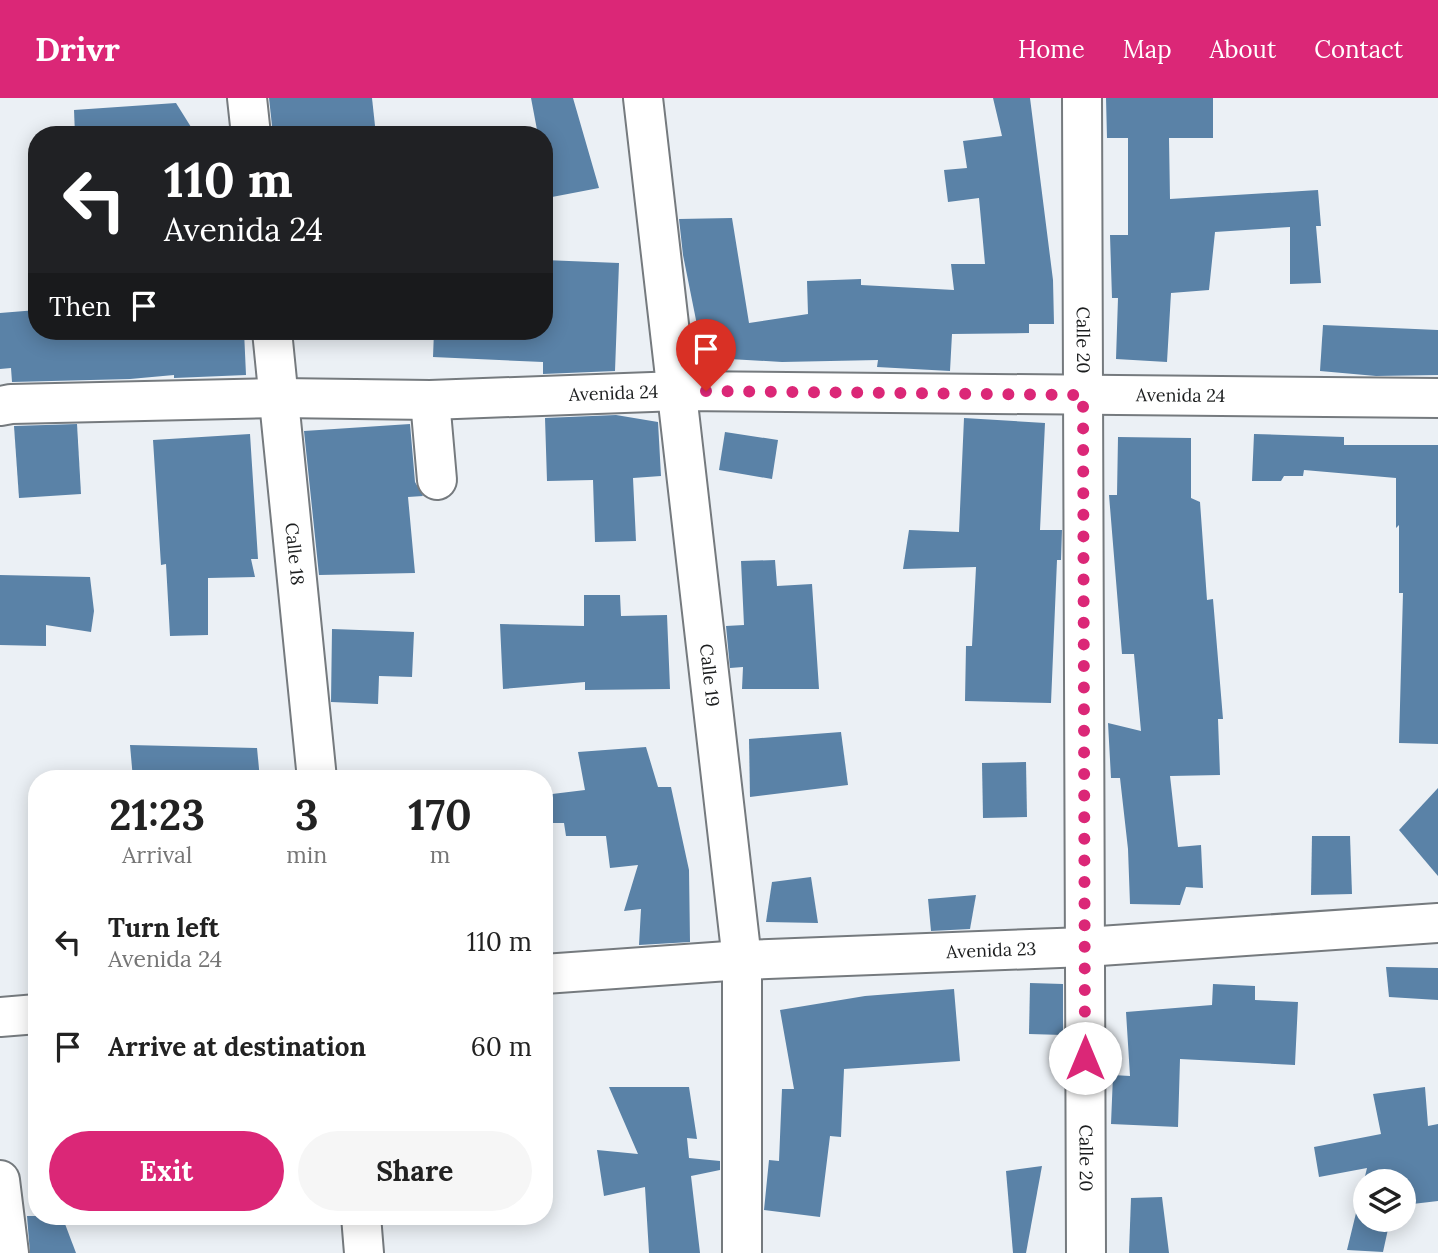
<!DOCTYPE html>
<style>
:root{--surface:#fff;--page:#f6f6f6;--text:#222;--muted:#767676;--accent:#db2777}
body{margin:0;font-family:Lora,serif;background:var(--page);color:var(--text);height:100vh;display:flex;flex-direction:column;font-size:26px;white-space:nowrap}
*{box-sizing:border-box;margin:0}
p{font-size:23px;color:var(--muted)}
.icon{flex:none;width:38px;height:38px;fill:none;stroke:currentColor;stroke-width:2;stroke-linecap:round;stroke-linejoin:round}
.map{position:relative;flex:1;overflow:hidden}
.details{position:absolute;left:28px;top:672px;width:525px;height:455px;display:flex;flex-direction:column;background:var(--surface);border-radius:28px;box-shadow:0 4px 18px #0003}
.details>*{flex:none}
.hud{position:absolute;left:28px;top:28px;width:525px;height:214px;border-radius:28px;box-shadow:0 4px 18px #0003;background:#202124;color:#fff;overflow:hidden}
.controls{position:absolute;left:1353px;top:1071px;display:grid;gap:14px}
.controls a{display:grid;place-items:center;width:63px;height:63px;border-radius:50%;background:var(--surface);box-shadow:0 4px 18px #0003;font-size:35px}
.pin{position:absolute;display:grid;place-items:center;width:60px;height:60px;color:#fff;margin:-72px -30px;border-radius:50% 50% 50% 0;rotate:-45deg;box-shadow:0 0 7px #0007}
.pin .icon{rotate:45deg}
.me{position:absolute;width:77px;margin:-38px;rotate:0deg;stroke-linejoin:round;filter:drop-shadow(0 0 5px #0008)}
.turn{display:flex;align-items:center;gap:24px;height:147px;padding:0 21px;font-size:32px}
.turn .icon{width:91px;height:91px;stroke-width:2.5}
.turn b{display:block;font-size:49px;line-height:60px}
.then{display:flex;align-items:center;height:66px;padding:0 21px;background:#0003;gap:14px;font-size:26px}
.eta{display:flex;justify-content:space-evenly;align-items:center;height:119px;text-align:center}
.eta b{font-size:42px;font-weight:700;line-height:49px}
.cta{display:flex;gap:14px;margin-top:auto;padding:14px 21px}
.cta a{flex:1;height:80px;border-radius:42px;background:var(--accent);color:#fff;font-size:28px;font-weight:700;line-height:80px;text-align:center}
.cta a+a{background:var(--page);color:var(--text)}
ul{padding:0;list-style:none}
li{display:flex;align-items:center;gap:21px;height:105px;padding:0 21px}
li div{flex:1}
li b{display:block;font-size:26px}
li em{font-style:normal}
header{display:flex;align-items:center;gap:42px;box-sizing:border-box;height:98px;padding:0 35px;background:var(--accent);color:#fff}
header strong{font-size:33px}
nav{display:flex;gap:38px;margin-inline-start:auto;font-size:24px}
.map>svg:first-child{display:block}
.building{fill:#5a82a7}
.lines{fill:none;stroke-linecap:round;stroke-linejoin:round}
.minor-casing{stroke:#757a7e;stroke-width:42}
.minor{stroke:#fff;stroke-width:38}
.route{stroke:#db2777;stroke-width:12;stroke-dasharray:0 21.6}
.labels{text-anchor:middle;stroke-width:6;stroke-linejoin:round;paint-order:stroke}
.street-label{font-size:18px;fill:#1c1e1f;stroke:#fbfdff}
</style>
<header>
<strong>Drivr</strong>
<nav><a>Home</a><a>Map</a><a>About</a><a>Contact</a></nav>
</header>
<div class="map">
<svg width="1438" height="1155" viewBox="0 0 1438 1155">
<rect width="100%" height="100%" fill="#ebf0f5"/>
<g class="building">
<path d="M 269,0 L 372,0 L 376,37 L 273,37 Z"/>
<path d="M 531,0 L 573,0 L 599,90 L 552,99 L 544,64 L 544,37 L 538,37 Z"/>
<path d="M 993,0 L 1030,0 L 1053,182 L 1054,226 L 1029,226 L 1029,235 L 952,236 L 950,273 L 877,269 L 878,262 L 782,264 L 695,259 L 692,233 L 698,232 L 683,157 L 679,121 L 732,120 L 749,225 L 808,216 L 807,183 L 861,181 L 861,187 L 954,192 L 951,166 L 985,166 L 979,100 L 948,104 L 944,72 L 967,70 L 963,43 L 1002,38 Z"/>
<path d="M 1106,0 L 1213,0 L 1213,40 L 1169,40 L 1170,101 L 1318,92 L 1321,128 L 1316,128 L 1321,185 L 1290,186 L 1290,129 L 1215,134 L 1209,192 L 1171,195 L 1167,264 L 1116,261 L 1118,200 L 1112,200 L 1110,137 L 1128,137 L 1128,40 L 1107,40 Z"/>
<path d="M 176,5 L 196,37 L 75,37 L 74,12 Z"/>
<path d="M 544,162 L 619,165 L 615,273 L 543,276 L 543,264 L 433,259 L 434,233 L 544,233 Z"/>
<path d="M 37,212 L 37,233 L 244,233 L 246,277 L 174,280 L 174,277 L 130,281 L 12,284 L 11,270 L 0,271 L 0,215 Z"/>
<path d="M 1323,227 L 1438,232 L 1438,277 L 1376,278 L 1320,273 Z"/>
<path d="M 616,317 L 658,324 L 661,378 L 633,380 L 636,443 L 595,444 L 593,382 L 547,383 L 545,320 Z"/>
<path d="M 964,320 L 1045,325 L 1040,432 L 1062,432 L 1061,462 L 1057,462 L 1051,605 L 965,603 L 966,548 L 972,548 L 976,469 L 903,471 L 909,432 L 959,434 Z"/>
<path d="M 77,326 L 81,396 L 19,400 L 14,328 Z"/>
<path d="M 410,326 L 415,384 L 423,398 L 408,399 L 415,475 L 319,477 L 304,333 Z"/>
<path d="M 725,334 L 778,342 L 772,381 L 719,372 Z"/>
<path d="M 250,336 L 258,461 L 251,461 L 255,479 L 208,480 L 208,537 L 170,538 L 166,466 L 161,467 L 153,342 Z"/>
<path d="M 1254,336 L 1344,339 L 1344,347 L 1438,347 L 1438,646 L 1399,645 L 1403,495 L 1399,495 L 1399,427 L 1396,430 L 1396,380 L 1304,372 L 1303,378 L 1284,378 L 1281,383 L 1252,383 Z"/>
<path d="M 1118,339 L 1191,340 L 1191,400 L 1200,404 L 1207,502 L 1213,501 L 1223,621 L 1218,621 L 1220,677 L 1170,678 L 1178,749 L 1201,747 L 1203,790 L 1186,789 L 1180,807 L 1130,806 L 1128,751 L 1120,680 L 1111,680 L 1108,625 L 1141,633 L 1134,556 L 1122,556 L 1109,397 L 1117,397 Z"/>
<path d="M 775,462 L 777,488 L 812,486 L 819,591 L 742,591 L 743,569 L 730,570 L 726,528 L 744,527 L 741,463 Z"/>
<path d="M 0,477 L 90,479 L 94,513 L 91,534 L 46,527 L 46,548 L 0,547 Z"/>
<path d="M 584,497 L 620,497 L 621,518 L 667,517 L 670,591 L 585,592 L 585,584 L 503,591 L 500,526 L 584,528 Z"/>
<path d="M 332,531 L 414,534 L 412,579 L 379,578 L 378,606 L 331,604 Z"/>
<path d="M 841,634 L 848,687 L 750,699 L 749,641 Z"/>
<path d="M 130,647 L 257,650 L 260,681 L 133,681 Z"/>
<path d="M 646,649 L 658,689 L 671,689 L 689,772 L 690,844 L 639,847 L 641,811 L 624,813 L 638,767 L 610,770 L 606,738 L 566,738 L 564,725 L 544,725 L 544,697 L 585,692 L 578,654 Z"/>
<path d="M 1026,664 L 1027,719 L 983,720 L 982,665 Z"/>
<path d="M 1438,690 L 1438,778 L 1399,732 Z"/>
<path d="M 1312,738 L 1350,738 L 1352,796 L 1311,797 Z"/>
<path d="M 811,779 L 818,825 L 766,824 L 772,784 Z"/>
<path d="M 976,797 L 970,831 L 931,833 L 928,801 Z"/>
<path d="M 1386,869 L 1438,870 L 1438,902 L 1389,899 Z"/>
<path d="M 1030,885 L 1063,886 L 1063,937 L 1029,936 Z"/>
<path d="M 1213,886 L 1255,888 L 1255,902 L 1298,904 L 1295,967 L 1180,961 L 1178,1029 L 1111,1026 L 1113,977 L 1130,978 L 1126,914 L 1212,907 Z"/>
<path d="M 954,891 L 960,963 L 844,971 L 841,1039 L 830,1038 L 820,1119 L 764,1112 L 769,1062 L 779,1063 L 782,991 L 794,991 L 780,912 L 865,898 Z"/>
<path d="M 609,989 L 689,989 L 697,1041 L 687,1040 L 689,1060 L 720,1063 L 720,1072 L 691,1078 L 700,1155 L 649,1155 L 645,1089 L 604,1098 L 597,1052 L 638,1056 Z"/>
<path d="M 1425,989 L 1428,1028 L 1438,1026 L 1438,1103 L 1404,1107 L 1404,1083 L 1365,1083 L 1365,1122 L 1390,1122 L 1383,1154 L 1347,1152 L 1367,1070 L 1319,1079 L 1314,1049 L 1381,1036 L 1373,996 Z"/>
<path d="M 1042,1068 L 1026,1155 L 1013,1155 L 1006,1073 Z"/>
<path d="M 1162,1099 L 1169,1155 L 1129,1155 L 1131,1100 Z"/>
<path d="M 27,1118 L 62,1118 L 76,1155 L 30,1155 Z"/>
</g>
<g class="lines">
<g class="minor-casing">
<g id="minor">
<path d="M 247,0 L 251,37"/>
<path id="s1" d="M 643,0 L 742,862 L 742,1155"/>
<path id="s2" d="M 1082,0 L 1086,1155"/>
<path id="s3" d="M 272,233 L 317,681"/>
<path d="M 430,302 L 437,382"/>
<path id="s4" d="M 0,308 L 11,306 L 280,300 L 430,302 L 679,293 L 1438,300"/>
<path id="s5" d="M 544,876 L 742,862 L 1085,849 L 1438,825"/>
<path d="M 0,919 L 37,916"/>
<path d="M 0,1082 L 9,1155"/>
<path d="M 361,1118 L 364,1155"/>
</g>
</g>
<use href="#minor" class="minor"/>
</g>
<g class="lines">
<path class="route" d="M 706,293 L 1083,297 L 1085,960"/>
</g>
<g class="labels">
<g class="street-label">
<text dy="6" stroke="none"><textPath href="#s2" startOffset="242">Calle 20</textPath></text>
<text dy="6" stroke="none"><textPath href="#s4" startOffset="614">Avenida 24</textPath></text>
<text dy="6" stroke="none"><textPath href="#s4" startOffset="1181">Avenida 24</textPath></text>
<text dy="6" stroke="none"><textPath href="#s3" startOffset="224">Calle 18</textPath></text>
<text dy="6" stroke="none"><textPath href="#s1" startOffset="581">Calle 19</textPath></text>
<text dy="6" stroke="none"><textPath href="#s5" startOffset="448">Avenida 23</textPath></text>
<text dy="6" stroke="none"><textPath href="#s2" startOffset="1060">Calle 20</textPath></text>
</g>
</g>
</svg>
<div class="controls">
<a><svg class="icon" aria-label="layers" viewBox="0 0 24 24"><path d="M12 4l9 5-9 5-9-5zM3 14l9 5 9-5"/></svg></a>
</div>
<div class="pin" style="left:706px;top:293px;background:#d93025"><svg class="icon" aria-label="arrive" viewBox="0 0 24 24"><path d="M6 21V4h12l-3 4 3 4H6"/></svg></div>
<svg class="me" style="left:1085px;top:960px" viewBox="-20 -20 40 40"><circle r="19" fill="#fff"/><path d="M0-13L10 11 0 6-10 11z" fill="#db2777"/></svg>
<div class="hud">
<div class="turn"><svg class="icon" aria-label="left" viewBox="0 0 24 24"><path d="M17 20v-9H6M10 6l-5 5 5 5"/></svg><div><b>110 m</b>Avenida 24</div></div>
<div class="then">Then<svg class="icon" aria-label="arrive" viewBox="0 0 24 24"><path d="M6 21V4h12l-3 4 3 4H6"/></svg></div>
</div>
<section class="details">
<div class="eta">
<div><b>21:23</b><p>Arrival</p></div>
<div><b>3</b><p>min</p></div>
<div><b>170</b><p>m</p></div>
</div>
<ul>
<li><svg class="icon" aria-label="left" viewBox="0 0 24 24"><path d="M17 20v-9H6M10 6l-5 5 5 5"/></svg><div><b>Turn left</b><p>Avenida 24</p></div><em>110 m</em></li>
<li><svg class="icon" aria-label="arrive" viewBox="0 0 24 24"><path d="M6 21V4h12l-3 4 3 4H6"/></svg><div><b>Arrive at destination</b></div><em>60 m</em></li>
</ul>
<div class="cta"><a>Exit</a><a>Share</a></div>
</section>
</div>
